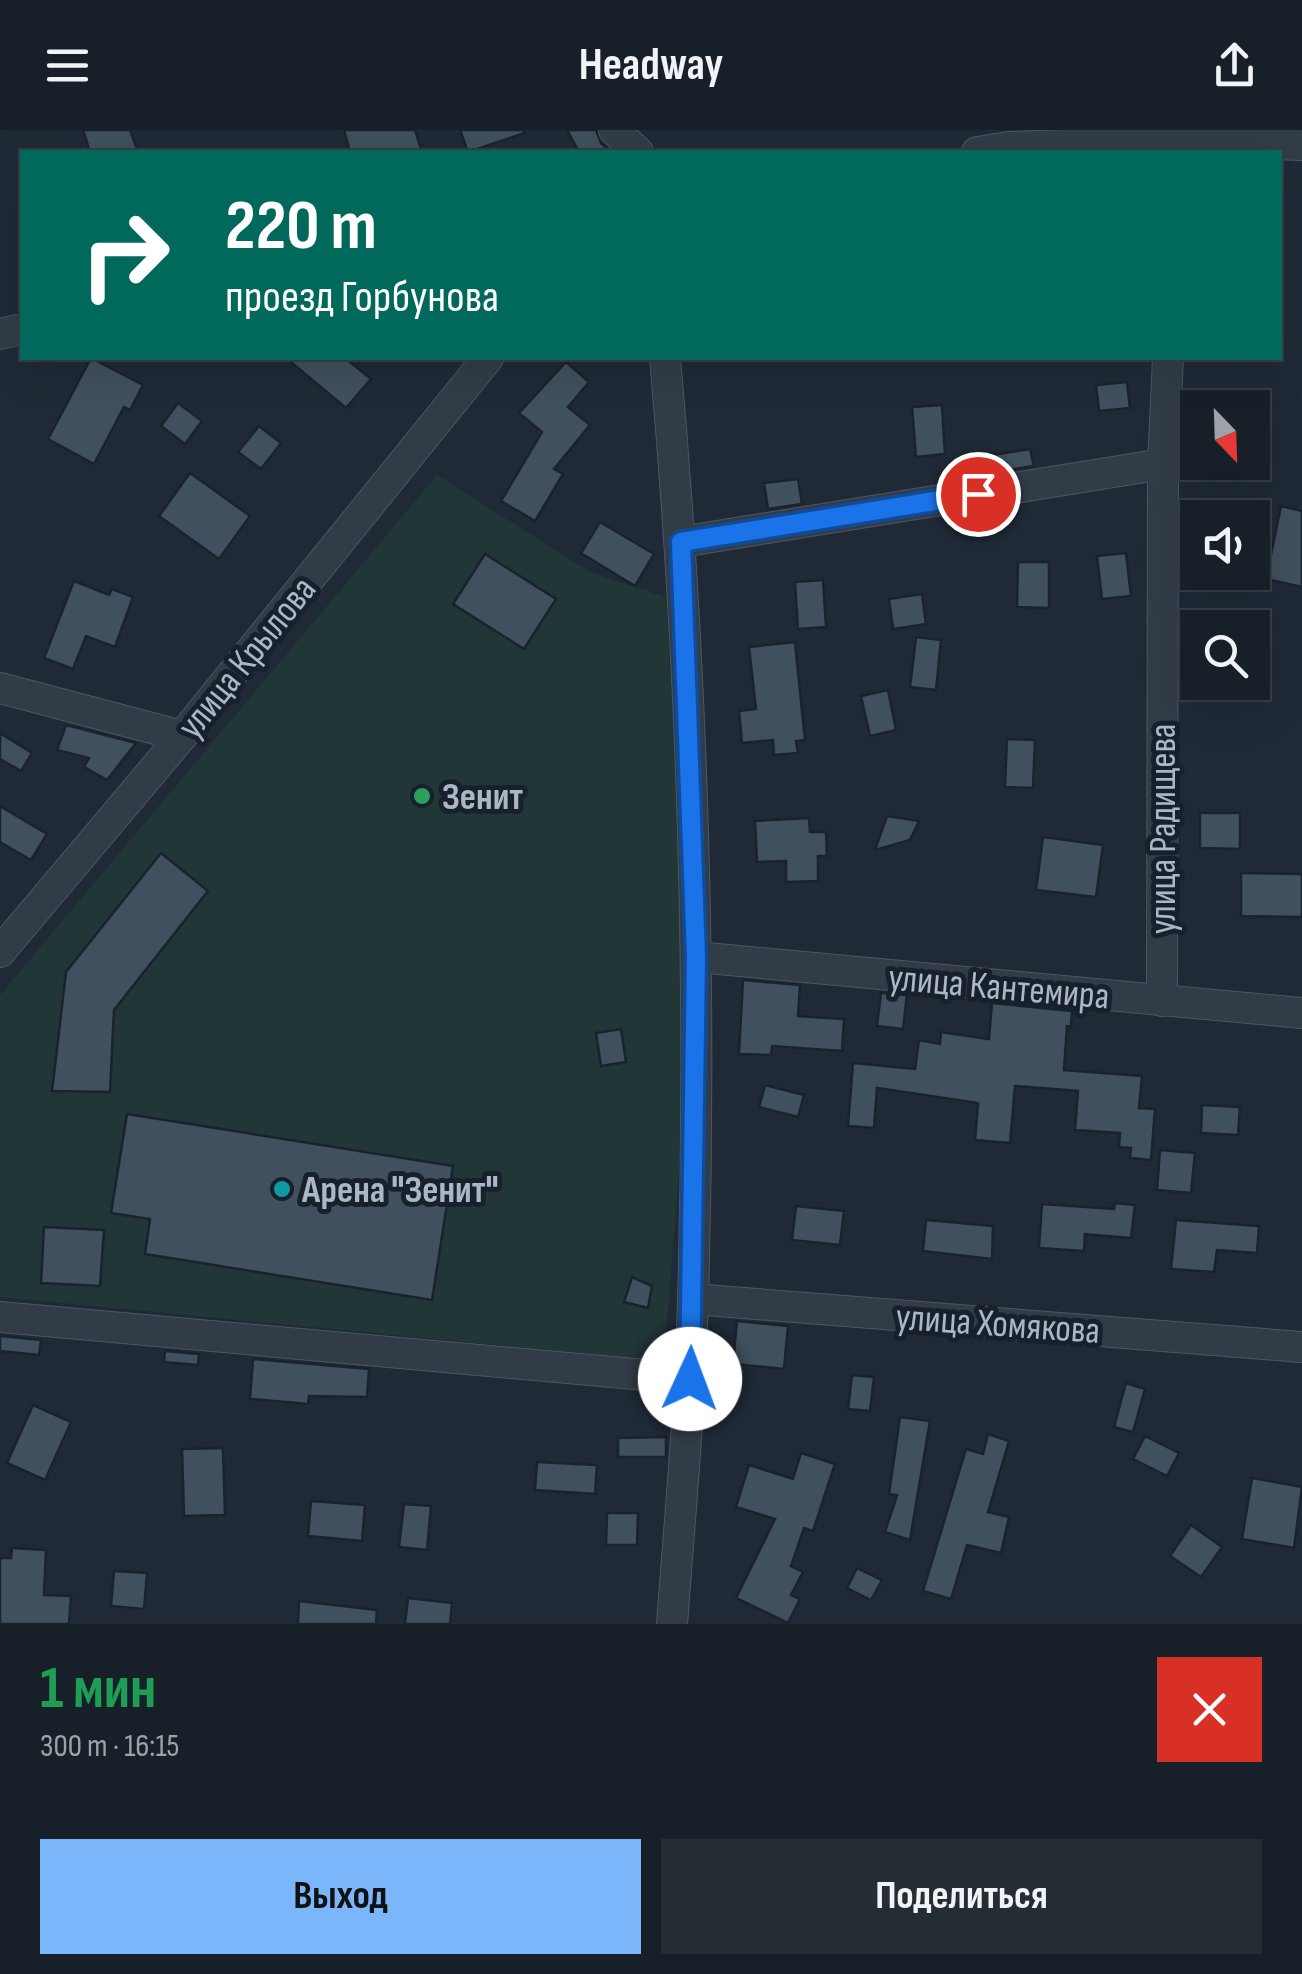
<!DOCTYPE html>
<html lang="ru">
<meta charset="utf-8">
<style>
:root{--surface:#172028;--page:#242d34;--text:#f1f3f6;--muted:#9ea3a8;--line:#363e45;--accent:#7bb5fa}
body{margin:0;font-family:"Sofia Sans Condensed",sans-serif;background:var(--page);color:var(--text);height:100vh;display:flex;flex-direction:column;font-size:38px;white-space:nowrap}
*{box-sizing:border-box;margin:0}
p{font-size:32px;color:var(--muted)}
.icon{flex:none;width:55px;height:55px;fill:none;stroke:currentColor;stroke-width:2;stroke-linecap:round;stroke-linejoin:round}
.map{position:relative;height:1494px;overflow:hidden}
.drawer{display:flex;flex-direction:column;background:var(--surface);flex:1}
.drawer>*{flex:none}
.top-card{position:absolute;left:20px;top:20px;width:1262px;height:210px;border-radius:0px;box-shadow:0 10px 40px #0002,0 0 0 2px var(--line);background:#00695c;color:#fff;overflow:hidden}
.needle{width:65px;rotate:157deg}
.tools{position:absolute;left:1180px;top:260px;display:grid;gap:20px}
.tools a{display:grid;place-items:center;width:90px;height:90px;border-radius:0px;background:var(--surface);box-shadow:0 10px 40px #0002,0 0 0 2px var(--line);font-size:50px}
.pin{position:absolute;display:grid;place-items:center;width:85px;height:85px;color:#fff;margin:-42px;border:5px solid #fff;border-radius:50%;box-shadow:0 2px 10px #0007}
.me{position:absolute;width:110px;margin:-55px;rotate:2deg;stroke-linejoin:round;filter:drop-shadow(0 0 8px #0008)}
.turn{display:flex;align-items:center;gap:35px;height:210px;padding:0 40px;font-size:45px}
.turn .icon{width:130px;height:130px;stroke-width:2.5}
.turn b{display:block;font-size:70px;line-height:85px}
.round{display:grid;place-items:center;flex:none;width:105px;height:105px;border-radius:0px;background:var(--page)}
.summary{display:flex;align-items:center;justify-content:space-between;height:170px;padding:0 40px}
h1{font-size:60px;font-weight:700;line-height:75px;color:#1e9e55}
.primary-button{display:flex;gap:20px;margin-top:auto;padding:20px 40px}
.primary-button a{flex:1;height:115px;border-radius:0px;background:var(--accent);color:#111;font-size:40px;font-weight:700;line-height:115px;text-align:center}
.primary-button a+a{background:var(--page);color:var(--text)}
header{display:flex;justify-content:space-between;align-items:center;height:130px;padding:0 40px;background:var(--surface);font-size:45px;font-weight:700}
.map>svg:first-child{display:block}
.green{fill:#203637}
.building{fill:#41505e;stroke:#1a232d;stroke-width:2.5}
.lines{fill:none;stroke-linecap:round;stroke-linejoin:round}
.minor-casing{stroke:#4d5762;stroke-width:32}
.minor{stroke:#323c47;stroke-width:30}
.route-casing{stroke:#114b97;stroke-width:25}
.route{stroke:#1a73e8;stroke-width:18}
.leisure-dot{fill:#2e9e5b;stroke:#18212b;stroke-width:4}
.culture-dot{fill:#0f9aa8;stroke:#18212b;stroke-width:4}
.labels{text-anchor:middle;stroke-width:10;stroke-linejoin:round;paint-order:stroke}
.street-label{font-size:38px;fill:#acb7c4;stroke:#18212b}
.poi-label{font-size:38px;font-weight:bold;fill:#acb7c4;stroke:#18212b;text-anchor:start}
</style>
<header><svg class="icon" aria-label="menu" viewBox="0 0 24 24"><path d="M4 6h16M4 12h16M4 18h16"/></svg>Headway<svg class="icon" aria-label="share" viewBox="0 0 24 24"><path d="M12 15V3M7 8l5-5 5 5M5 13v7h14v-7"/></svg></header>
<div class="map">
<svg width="1302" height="1494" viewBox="0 0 1302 1494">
<rect width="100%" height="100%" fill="#1f2a36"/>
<path class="green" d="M 437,345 L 590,442 L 666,467 L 690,903 L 664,1231 L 0,1167 L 0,865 Z"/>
<g class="building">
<path d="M 83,0 L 130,0 L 138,22 L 90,22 Z"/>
<path d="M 344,0 L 415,0 L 422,22 L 350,22 Z"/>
<path d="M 460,0 L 524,0 L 525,3 L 468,22 Z"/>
<path d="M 567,0 L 596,0 L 601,13 L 611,22 L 579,22 Z"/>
<path d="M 91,228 L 143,255 L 130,280 L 124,277 L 94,334 L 48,309 Z"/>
<path d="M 286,228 L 345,228 L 371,249 L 346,278 Z"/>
<path d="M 566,232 L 589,252 L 568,277 L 590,295 L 554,339 L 563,344 L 535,391 L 501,371 L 542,302 L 519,283 Z"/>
<path d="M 1127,252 L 1130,278 L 1099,281 L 1096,255 Z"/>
<path d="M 178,273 L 202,291 L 185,314 L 161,296 Z"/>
<path d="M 942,275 L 945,324 L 916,327 L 912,277 Z"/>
<path d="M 259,296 L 281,313 L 261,339 L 238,322 Z"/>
<path d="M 1030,319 L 1034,336 L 995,342 L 992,325 Z"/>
<path d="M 190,343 L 250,386 L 219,429 L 159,386 Z"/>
<path d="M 798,349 L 802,374 L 768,379 L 764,353 Z"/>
<path d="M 1281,376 L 1302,381 L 1302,457 L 1266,449 Z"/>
<path d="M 600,392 L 654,424 L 635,456 L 581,423 Z"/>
<path d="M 1126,423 L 1131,466 L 1102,469 L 1097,426 Z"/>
<path d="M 485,424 L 556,469 L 524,519 L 453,474 Z"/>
<path d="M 1018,432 L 1049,432 L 1049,478 L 1017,477 Z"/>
<path d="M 823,450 L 826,497 L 798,499 L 795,452 Z"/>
<path d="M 74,451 L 109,465 L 112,459 L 133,467 L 115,517 L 86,506 L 73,539 L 44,528 Z"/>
<path d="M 922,464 L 926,494 L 893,499 L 889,469 Z"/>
<path d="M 916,507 L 941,510 L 936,560 L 910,557 Z"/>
<path d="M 795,512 L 805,610 L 796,611 L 798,623 L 774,625 L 773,610 L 742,613 L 739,581 L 756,579 L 749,517 Z"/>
<path d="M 888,560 L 896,600 L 870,606 L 861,566 Z"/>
<path d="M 66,595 L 136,613 L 107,650 L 84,637 L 89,628 L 57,620 Z"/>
<path d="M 0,603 L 32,623 L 21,641 L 0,629 Z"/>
<path d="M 1007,609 L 1035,610 L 1033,658 L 1005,657 Z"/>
<path d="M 0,676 L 47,704 L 31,730 L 0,712 Z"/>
<path d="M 1200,683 L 1240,683 L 1240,719 L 1200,718 Z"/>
<path d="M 887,686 L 919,691 L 910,710 L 875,720 Z"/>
<path d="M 809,688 L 810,702 L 826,702 L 827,726 L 818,726 L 818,751 L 786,752 L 786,731 L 757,732 L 755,691 Z"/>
<path d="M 1043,707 L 1103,715 L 1096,767 L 1036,760 Z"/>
<path d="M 161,723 L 208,761 L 114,880 L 110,962 L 52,961 L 66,842 Z"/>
<path d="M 1241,743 L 1302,744 L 1302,787 L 1241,786 Z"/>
<path d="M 743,850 L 800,855 L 798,886 L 844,889 L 842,921 L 772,916 L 771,925 L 739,924 Z"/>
<path d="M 881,863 L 907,865 L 903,899 L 877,896 Z"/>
<path d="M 992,873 L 1072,881 L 1071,897 L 1067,896 L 1064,940 L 1142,946 L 1139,978 L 1155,979 L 1151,1030 L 1130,1028 L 1131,1018 L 1119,1017 L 1120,1003 L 1075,1000 L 1078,961 L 1015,956 L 1010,1013 L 975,1010 L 978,973 L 877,958 L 874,998 L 848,996 L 853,933 L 915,939 L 919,910 L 940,914 L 941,902 L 989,909 Z"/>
<path d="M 621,899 L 626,932 L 601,936 L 596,903 Z"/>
<path d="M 765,955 L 804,965 L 798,987 L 759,977 Z"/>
<path d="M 1202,975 L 1240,977 L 1238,1005 L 1201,1003 Z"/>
<path d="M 127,984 L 453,1036 L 432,1170 L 145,1124 L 150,1089 L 111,1083 Z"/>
<path d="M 1160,1020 L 1195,1023 L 1191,1063 L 1157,1060 Z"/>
<path d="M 1115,1073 L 1135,1075 L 1131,1108 L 1085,1104 L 1084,1121 L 1039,1118 L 1042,1074 L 1114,1079 Z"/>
<path d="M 796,1076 L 844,1081 L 840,1115 L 792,1110 Z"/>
<path d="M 926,1090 L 993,1096 L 992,1129 L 923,1121 Z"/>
<path d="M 1176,1090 L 1259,1096 L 1257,1123 L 1217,1120 L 1214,1142 L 1171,1139 Z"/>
<path d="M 44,1097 L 104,1100 L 100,1156 L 41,1153 Z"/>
<path d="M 632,1147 L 652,1156 L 648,1178 L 624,1172 Z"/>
<path d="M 737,1191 L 788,1196 L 784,1239 L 733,1234 Z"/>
<path d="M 0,1206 L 41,1210 L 39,1225 L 0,1221 Z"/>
<path d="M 165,1221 L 199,1224 L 198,1235 L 164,1232 Z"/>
<path d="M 253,1229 L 369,1239 L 367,1267 L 309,1266 L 308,1274 L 250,1269 Z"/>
<path d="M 852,1245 L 874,1247 L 870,1281 L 848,1279 Z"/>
<path d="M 1126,1253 L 1145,1259 L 1133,1302 L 1114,1297 Z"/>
<path d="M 33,1275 L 71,1292 L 45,1350 L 7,1333 Z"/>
<path d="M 900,1287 L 930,1291 L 910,1410 L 885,1402 L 897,1365 L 889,1364 Z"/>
<path d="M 988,1304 L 1009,1311 L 988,1382 L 1009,1387 L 1001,1423 L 967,1415 L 951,1469 L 923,1461 L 966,1319 L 983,1324 Z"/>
<path d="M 1145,1306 L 1179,1323 L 1167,1346 L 1133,1329 Z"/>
<path d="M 666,1307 L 666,1327 L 618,1327 L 618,1308 Z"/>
<path d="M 223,1318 L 225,1385 L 184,1386 L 182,1319 Z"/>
<path d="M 801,1323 L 835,1334 L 813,1401 L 804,1398 L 791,1436 L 803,1442 L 791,1465 L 800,1469 L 788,1493 L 736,1468 L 775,1389 L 736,1377 L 749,1335 L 793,1349 Z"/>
<path d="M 537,1332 L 597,1335 L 595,1364 L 535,1360 Z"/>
<path d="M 1252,1348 L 1302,1357 L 1294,1418 L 1242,1409 Z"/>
<path d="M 311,1371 L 365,1375 L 362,1411 L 308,1406 Z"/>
<path d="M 404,1374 L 431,1376 L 427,1420 L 399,1417 Z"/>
<path d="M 607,1383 L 638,1383 L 637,1415 L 606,1415 Z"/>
<path d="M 1191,1395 L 1222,1417 L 1201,1447 L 1170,1426 Z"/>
<path d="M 12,1418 L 46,1420 L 44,1465 L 71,1466 L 69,1494 L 0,1494 L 0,1428 L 11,1428 Z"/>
<path d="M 857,1438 L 882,1450 L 871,1470 L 847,1458 Z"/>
<path d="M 114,1441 L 147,1443 L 144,1479 L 111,1476 Z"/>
<path d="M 408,1468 L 452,1473 L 450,1494 L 405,1494 Z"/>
<path d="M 299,1471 L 377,1480 L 376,1494 L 298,1494 Z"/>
</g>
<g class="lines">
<g class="minor-casing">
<g id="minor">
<path d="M 614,0 L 638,22"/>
<path d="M 977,22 L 1009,17 L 1180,11 L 1302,15"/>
<path d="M 0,204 L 22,199"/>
<path d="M 665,228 C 693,541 702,856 693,1170 C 690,1278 680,1386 672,1494"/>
<path d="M 681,412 L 1163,334"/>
<path d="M 0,558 L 182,606"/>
<path d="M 0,822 L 182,606 L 488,228"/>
<path d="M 696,827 L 1302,883"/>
<path d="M 1162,871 L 1163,334 L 1168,228"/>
<path d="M 693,1169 L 1302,1217"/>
<path d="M 0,1187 L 690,1249"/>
</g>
</g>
<use href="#minor" class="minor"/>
</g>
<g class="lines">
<g class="route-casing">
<path id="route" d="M 690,1249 L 696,827 L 681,412 L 978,364"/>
</g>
<use href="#route" class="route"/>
</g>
<circle class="leisure-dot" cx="422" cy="666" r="10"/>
<circle class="culture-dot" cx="282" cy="1059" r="10"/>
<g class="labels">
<g class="street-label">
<text transform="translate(246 527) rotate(-51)" y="13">улица Крылова</text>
<text transform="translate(1162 699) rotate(-90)" y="13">улица Радищева</text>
<text transform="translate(999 856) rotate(5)" y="13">улица Кантемира</text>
<text transform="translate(998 1193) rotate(4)" y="13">улица Хомякова</text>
</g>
<g class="poi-label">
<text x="442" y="679">Зенит</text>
<text x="302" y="1072">Арена "Зенит"</text>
</g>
</g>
</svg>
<div class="tools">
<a><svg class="needle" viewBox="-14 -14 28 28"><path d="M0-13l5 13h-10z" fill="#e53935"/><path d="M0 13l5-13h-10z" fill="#9ea3a8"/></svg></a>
<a><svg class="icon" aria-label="sound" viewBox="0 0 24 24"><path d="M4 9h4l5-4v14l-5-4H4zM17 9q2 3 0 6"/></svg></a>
<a><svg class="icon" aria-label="search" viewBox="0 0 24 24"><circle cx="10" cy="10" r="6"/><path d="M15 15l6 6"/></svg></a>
</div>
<div class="pin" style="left:978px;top:364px;background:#d93025"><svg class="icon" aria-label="arrive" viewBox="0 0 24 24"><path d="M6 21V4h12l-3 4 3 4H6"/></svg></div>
<svg class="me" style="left:690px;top:1249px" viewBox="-20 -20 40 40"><circle r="19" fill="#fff"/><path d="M0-13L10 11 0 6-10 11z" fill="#1a73e8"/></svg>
<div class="top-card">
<div class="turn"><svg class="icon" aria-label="right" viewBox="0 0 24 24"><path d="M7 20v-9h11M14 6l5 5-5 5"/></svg><div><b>220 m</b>проезд Горбунова</div></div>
</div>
</div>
<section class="drawer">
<div class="summary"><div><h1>1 мин</h1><p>300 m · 16:15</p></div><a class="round" style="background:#d93025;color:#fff"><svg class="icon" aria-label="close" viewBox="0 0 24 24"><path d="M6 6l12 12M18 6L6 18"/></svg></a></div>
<div class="primary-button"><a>Выход</a><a>Поделиться</a></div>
</section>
